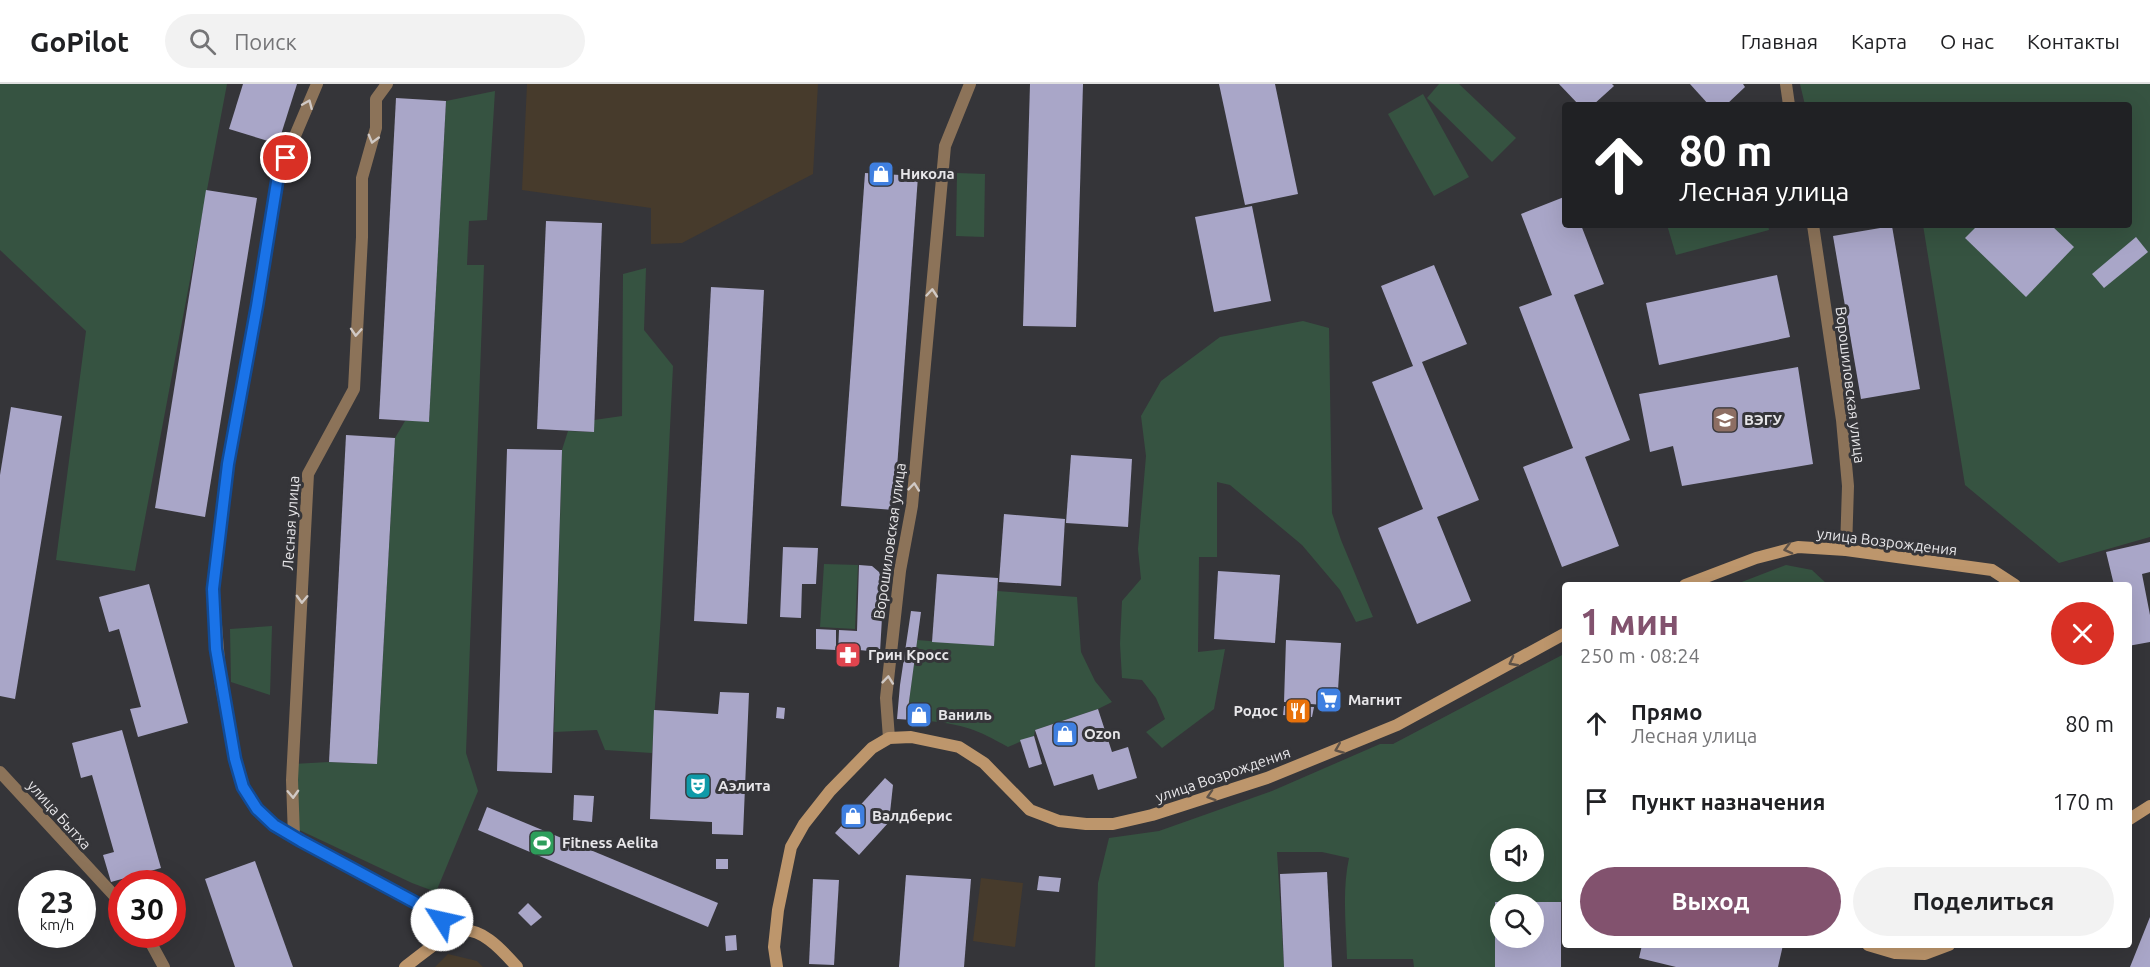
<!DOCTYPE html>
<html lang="ru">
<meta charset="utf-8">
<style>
:root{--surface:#fff;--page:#f2f2f2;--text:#202124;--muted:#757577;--line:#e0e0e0;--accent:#82526e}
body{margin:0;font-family:Ubuntu,sans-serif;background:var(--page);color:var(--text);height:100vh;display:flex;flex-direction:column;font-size:22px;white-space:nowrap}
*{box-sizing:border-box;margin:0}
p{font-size:20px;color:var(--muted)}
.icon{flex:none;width:33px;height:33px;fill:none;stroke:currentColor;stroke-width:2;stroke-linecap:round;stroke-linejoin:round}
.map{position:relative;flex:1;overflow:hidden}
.drawer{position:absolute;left:1562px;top:498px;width:570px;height:366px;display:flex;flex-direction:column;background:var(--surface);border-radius:6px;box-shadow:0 6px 24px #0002}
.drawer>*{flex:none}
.banner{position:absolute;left:1562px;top:18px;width:570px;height:126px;border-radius:6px;box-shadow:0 6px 24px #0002;background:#202124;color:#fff;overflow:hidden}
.tools{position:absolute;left:1490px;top:744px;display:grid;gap:12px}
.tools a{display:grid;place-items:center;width:54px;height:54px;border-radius:50%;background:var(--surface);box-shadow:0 6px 24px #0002;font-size:30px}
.speed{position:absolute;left:18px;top:786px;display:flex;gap:12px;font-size:30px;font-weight:700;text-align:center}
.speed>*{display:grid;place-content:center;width:78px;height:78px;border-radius:50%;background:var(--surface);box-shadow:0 6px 24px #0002;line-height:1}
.speed small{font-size:15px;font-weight:400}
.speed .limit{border:9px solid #d22;background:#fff;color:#111}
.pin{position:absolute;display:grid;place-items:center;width:51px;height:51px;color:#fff;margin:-26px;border:3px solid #fff;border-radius:50%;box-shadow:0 2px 6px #0007}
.me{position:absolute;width:66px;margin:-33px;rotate:305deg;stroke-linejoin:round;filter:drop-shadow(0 0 4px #0008)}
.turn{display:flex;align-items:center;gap:21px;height:126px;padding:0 18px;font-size:27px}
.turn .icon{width:78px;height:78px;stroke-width:2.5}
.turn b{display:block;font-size:42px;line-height:51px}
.round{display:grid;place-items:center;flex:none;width:63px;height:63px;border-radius:32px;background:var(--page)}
.overview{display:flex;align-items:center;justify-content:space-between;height:102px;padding:0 18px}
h1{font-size:36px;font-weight:700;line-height:45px;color:var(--accent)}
.primary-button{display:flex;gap:12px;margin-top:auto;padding:12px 18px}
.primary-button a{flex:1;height:69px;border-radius:36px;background:var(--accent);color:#fff;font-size:24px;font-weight:700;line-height:69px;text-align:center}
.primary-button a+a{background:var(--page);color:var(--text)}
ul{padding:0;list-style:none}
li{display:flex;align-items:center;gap:18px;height:78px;padding:0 18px}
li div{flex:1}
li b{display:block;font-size:22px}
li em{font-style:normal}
header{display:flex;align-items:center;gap:36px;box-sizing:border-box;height:84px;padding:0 30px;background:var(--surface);border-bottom:2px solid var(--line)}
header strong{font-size:28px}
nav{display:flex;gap:33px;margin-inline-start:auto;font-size:21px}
.search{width:420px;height:54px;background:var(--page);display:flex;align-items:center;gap:15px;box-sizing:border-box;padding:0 21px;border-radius:33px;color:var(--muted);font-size:22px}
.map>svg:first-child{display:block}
.education{fill:#473b2c}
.green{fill:#365341;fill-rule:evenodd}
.building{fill:#a9a6c8;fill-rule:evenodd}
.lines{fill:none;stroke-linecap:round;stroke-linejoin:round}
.street{stroke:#8c7359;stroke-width:12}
.secondary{stroke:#bd966c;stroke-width:12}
.oneway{stroke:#d0c9c5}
.oneway2{stroke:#5e5248}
.route-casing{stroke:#114b97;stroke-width:15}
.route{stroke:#1a73e8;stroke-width:10}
.labels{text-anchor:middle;stroke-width:6;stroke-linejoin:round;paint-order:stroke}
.poi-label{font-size:15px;font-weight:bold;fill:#e7e6e9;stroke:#353539;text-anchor:start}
.street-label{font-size:15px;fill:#e7e6e9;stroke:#353539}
</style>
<header>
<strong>GoPilot</strong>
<div class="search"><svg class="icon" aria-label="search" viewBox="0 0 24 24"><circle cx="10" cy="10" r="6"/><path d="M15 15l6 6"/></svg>Поиск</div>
<nav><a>Главная</a><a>Карта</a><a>О нас</a><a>Контакты</a></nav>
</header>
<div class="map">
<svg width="2150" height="883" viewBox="0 0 2150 883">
<rect width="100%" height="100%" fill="#353539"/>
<g class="education">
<path d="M 527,0 L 818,0 L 813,90 L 682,159 L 651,160 L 651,124 L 522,106 Z"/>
<path d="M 981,794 L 1023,799 L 1015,863 L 973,857 Z"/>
<path d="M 448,870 L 477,877 L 483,883 L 435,883 Z"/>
</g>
<g class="green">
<path d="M 0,0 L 227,0 L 135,487 L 56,476 L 86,247 L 0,166 Z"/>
<path d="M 1439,0 L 1459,0 L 1516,54 L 1492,78 L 1427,14 Z"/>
<path d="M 1800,0 L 2150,0 L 2150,453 L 2059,479 L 1965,401 L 1923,141 L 2128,141 L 2128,21 L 1805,21 Z"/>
<path d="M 495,7 L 487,136 L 469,137 L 467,181 L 484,181 L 466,669 L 478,707 L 436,808 L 412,799 L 293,743 L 293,680 L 329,678 L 377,680 L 395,354 L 405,337 L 429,337 L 446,17 Z"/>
<path d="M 1423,10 L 1469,93 L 1434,112 L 1388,30 Z"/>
<path d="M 957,89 L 985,90 L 984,153 L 956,152 Z"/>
<path d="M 1667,141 L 1768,141 L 1769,146 L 1676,171 Z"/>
<path d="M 646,184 L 644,246 L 673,282 L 661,529 L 652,669 L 605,666 L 597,646 L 554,648 L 562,366 L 568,347 L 593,348 L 594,336 L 622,332 L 623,190 Z"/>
<path d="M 1303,237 L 1329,244 L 1332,429 L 1341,456 L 1373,533 L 1356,538 L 1340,506 L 1302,461 L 1230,401 L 1217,398 L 1217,473 L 1199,473 L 1198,568 L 1225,565 L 1214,625 L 1162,664 L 1146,648 L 1165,635 L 1156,614 L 1142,596 L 1122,594 L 1120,560 L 1122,517 L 1141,495 L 1138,465 L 1146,372 L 1141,332 L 1161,297 L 1220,253 Z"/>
<path d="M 824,480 L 858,481 L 855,545 L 820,543 Z"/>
<path d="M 1786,481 L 1812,486 L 1828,501 L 1734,501 Z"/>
<path d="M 997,507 L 1077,513 L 1081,568 L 1095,597 L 1112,618 L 1098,625 L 1035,646 L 1034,652 L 1008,663 C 976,645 965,641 929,637 L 930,627 L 908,625 L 917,556 L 993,562 Z"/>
<path d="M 272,542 L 270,611 L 231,598 L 230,545 Z"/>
<path d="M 1564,570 L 1564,806 L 1561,818 L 1495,818 L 1495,883 L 1414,883 L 1413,875 L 1347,875 C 1346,841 1342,807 1349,774 L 1322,768 L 1277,768 L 1284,883 L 1095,883 L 1098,799 L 1109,754 L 1159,747 L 1272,707 L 1380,660 L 1393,660 ZM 1500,754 L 1533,754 L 1533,788 L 1500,788 Z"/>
</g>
<g class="building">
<path d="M 243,0 L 297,0 L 278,60 L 229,45 Z"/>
<path d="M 1030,0 L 1083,0 L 1076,243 L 1023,242 Z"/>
<path d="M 1219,0 L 1275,0 L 1298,110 L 1245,121 Z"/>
<path d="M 1559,0 L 1612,0 L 1614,2 L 1593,21 L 1579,21 Z"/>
<path d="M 1690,0 L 1743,0 L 1745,3 L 1726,21 L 1709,21 Z"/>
<path d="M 396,14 L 446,17 L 429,338 L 379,335 Z"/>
<path d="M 865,89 L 918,92 L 894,426 L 841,422 Z"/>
<path d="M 206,106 L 257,114 L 205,433 L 155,424 Z"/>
<path d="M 1564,113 L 1564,141 L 1581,141 L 1604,200 L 1574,211 L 1630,356 L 1585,373 L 1619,462 L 1562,483 L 1523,383 L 1573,364 L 1519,223 L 1552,211 L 1521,130 Z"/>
<path d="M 1252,122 L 1271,217 L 1214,228 L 1195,133 Z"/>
<path d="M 546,137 L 602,139 L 594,348 L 537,345 Z"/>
<path d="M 1978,141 L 2051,141 L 2074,163 L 2026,213 L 1965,154 Z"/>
<path d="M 1892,142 L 1920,305 L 1861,315 L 1833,152 Z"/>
<path d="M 2136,153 L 2148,168 L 2104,204 L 2092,190 Z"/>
<path d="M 1434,181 L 1467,260 L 1422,278 L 1479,416 L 1437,433 L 1471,517 L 1417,540 L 1378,444 L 1423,425 L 1372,298 L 1413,282 L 1381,202 Z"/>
<path d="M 1777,191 L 1790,253 L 1659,281 L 1646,219 Z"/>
<path d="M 711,203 L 764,206 L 747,540 L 694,537 Z"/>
<path d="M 1798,283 L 1813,380 L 1682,402 L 1673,362 L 1650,368 L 1639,310 Z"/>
<path d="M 11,323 L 62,332 L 15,615 L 0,612 L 0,391 Z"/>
<path d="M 346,351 L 395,354 L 377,680 L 329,678 Z"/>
<path d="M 507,365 L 562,366 L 552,689 L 497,687 Z"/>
<path d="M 1071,371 L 1132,375 L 1128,443 L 1066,439 Z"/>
<path d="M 1004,430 L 1065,435 L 1061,502 L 999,498 Z"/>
<path d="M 2150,458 L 2150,488 L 2142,490 L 2150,531 L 2150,558 L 2128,562 L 2128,501 L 2114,501 L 2106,468 Z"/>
<path d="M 783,463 L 818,464 L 816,500 L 802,500 L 801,534 L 780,533 Z"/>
<path d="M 859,481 L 872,482 L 879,488 L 884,499 L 880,568 L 859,566 L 858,572 L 838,570 L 839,546 L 857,547 Z"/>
<path d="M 1218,487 L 1280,491 L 1275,559 L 1214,555 Z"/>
<path d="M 937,490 L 998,494 L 994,562 L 932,558 Z"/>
<path d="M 149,500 L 188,639 L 138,653 L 130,625 L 141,623 L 119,545 L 109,548 L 99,513 Z"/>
<path d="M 911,527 L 921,528 L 908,625 L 930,627 L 929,637 L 897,635 L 900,601 Z"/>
<path d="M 816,545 L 836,546 L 836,566 L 816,565 Z"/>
<path d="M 1286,556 L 1341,559 L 1337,622 L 1284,618 Z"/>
<path d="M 720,608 L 749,609 L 743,751 L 712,750 L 712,738 L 650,735 L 654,626 L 718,630 Z"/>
<path d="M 1284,622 L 1314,623 L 1312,633 L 1283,631 Z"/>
<path d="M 777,623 L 785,624 L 784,635 L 776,634 Z"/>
<path d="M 1098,625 L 1112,668 L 1128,663 L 1137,694 L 1098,706 L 1093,690 L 1054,702 L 1035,646 Z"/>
<path d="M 122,646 L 161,784 L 111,798 L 103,771 L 114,768 L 92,691 L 81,694 L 72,659 Z"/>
<path d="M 1034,652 L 1042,680 L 1029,684 L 1020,656 Z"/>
<path d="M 885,694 L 893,701 L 889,738 L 859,771 L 835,749 Z"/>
<path d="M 574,711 L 594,712 L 592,738 L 573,736 Z"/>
<path d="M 487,723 L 718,819 L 708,843 L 478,746 Z"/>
<rect x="716" y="775" width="12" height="10"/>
<path d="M 255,777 L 293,883 L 235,883 L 205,795 Z"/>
<path d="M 1327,788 L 1332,883 L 1284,883 L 1280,790 Z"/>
<path d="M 906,791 L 971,795 L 964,883 L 899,883 Z"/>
<path d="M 1039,792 L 1061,794 L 1059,808 L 1037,806 Z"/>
<path d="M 813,795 L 839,796 L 834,881 L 809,880 Z"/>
<path d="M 1495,818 L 1561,818 L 1561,883 L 1495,883 ZM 1500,820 L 1533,820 L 1533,854 L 1500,854 Z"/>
<path d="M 528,819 L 542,833 L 531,842 L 518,829 Z"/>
<path d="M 2150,833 L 2150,883 L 2130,883 Z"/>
<path d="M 736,851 L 737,866 L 726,867 L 725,852 Z"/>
<path d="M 1642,861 L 1783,861 L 1778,883 L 1676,883 L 1639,874 Z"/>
</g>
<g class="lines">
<g class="street">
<path d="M 317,0 L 278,92 L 257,222 L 228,380 L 213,505 L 221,601 L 235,675 L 243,703 L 257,725 L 274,741 L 294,753 L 429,825 L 455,847"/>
<path d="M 1786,0 L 1789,21"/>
<path d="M 1813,141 L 1842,336 L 1848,402 L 1846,466"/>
<path d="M 889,654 L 886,614 L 900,487 L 912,422 L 945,62 L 970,0"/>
<path d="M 0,688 L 122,820"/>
<path d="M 294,753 L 292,696 L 308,390 L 354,305 L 362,153 L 362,94 L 376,44 L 376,15 L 387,0"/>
<path d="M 146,850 L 164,883"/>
</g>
<g class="secondary">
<path d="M 1685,501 L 1756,474 L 1798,463 L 1846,466 L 1992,486 L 2015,501"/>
<path d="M 2128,736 L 2150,722"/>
<path d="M 1868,861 L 1895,869 L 1925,870 L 1949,861"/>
<path d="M 405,883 C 416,875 443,852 455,848 C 479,839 503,867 517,883"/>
<path d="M 777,883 L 774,863 L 778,826 L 791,763 L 804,740 L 830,707 L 872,664 L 889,654 L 911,653 L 959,663 L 984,679 L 1030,726 L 1059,737 L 1086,740 L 1113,740 L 1152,731 L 1267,694 L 1397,641 L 1564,550"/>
</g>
</g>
<defs><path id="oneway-chevron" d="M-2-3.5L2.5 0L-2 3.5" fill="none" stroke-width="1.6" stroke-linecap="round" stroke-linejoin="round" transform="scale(1.5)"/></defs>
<g class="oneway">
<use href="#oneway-chevron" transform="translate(308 20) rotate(-67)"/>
<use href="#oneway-chevron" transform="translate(373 55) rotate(105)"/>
<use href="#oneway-chevron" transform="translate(932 209) rotate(-85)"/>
<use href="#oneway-chevron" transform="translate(356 248) rotate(94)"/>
<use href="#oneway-chevron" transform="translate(914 403) rotate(-84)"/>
<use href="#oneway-chevron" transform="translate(302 515) rotate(92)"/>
<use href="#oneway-chevron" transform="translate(888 596) rotate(-84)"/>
<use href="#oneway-chevron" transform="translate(293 710) rotate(88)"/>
</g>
<g class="oneway2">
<use href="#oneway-chevron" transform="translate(1788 465) rotate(166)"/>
<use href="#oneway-chevron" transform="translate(1513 578) rotate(152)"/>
<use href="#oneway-chevron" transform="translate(1339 665) rotate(158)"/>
<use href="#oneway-chevron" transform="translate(1211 712) rotate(162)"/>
</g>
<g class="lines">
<g class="route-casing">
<path id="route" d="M 286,74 L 278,92 L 257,222 L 228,380 L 213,505 L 216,565 L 235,675 L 243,703 L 257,725 L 274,741 L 301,757 L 418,820 L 442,836"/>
</g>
<use href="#route" class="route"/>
</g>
<defs>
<g id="shop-square" transform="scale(1.35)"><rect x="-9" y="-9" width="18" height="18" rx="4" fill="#3f7fe0" stroke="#353539"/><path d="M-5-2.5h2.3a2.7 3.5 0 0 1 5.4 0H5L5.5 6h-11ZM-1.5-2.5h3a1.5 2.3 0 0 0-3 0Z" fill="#fff"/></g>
<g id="university-square" transform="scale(1.35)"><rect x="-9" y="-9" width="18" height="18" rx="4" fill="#8d6e63" stroke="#353539"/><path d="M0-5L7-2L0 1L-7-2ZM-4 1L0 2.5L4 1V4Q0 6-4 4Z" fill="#fff"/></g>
<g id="pharmacy-square" transform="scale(1.35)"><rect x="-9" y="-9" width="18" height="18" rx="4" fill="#e0444e" stroke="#353539"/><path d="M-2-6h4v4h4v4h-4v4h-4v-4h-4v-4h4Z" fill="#fff"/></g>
<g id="supermarket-square" transform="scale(1.35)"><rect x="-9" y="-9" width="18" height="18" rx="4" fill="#3f7fe0" stroke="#353539"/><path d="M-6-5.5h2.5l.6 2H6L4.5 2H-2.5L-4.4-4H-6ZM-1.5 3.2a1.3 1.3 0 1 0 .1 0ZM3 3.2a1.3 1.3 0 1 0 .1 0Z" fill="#fff"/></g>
<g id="restaurant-square" transform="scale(1.35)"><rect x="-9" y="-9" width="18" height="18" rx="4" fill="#e8710a" stroke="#353539"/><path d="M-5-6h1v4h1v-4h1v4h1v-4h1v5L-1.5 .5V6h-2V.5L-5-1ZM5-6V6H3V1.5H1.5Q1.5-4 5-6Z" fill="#fff"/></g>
<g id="theatre-square" transform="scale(1.35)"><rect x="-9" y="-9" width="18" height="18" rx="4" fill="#0f9aa8" stroke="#353539"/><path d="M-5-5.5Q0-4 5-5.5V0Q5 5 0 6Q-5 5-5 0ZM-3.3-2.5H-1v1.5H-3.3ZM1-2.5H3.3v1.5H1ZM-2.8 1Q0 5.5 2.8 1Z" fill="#fff"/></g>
<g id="stadium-square" transform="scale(1.35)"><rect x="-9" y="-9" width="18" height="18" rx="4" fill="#2e9e5b" stroke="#353539"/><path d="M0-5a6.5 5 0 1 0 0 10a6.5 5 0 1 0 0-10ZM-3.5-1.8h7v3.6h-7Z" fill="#fff"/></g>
</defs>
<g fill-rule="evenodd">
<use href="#shop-square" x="881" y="90"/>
<use href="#university-square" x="1725" y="336"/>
<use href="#pharmacy-square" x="848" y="571"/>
<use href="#supermarket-square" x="1329" y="616"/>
<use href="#restaurant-square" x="1298" y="627"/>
<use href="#shop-square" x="919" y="631"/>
<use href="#shop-square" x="1065" y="650"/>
<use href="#theatre-square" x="698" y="702"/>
<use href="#shop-square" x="853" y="732"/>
<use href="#stadium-square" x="542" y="759"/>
</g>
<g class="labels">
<g class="poi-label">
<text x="900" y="95">Никола</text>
<text x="1744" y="341">ВЭГУ</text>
<text x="868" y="576">Грин Кросс</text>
<text x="1348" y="621">Магнит</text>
<text x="1278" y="632" text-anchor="end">Родос</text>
<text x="938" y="636">Ваниль</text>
<text x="1084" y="655">Ozon</text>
<text x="718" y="707">Аэлита</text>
<text x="872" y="737">Валдберис</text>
<text x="562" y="764">Fitness Aelita</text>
</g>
<g class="street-label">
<text transform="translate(1850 301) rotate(83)" y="5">Ворошиловская улица</text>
<text transform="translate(291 439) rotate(-86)" y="5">Лесная улица</text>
<text transform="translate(890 457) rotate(-82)" y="5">Ворошиловская улица</text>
<text transform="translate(1887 458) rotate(7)" y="5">улица Возрождения</text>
<text transform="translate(1223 691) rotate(-19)" y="5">улица Возрождения</text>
<text transform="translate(59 731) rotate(48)" y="5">улица Бытха</text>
</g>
</g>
</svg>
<div class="tools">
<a><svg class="icon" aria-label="sound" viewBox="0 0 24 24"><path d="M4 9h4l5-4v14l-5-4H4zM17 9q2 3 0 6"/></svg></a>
<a><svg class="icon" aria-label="search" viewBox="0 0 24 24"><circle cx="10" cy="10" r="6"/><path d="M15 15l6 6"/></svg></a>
</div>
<div class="speed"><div>23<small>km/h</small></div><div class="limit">30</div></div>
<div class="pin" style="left:286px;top:74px;background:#d93025"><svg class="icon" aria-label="arrive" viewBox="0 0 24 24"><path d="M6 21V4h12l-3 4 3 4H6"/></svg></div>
<svg class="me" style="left:442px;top:836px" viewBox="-20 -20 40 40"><circle r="19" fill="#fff"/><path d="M0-13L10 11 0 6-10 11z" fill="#1a73e8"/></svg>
<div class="banner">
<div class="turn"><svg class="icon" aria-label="ahead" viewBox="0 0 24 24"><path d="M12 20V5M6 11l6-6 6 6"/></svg><div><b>80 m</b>Лесная улица</div></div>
</div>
<section class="drawer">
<div class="overview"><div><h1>1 мин</h1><p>250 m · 08:24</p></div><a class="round" style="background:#d93025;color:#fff"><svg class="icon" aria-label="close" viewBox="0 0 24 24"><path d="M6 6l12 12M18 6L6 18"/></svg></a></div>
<ul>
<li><svg class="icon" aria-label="ahead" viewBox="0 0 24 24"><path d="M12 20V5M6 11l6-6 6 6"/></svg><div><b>Прямо</b><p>Лесная улица</p></div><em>80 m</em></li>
<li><svg class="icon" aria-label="arrive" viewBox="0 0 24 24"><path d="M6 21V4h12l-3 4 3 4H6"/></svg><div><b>Пункт назначения</b></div><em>170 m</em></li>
</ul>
<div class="primary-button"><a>Выход</a><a>Поделиться</a></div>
</section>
</div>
